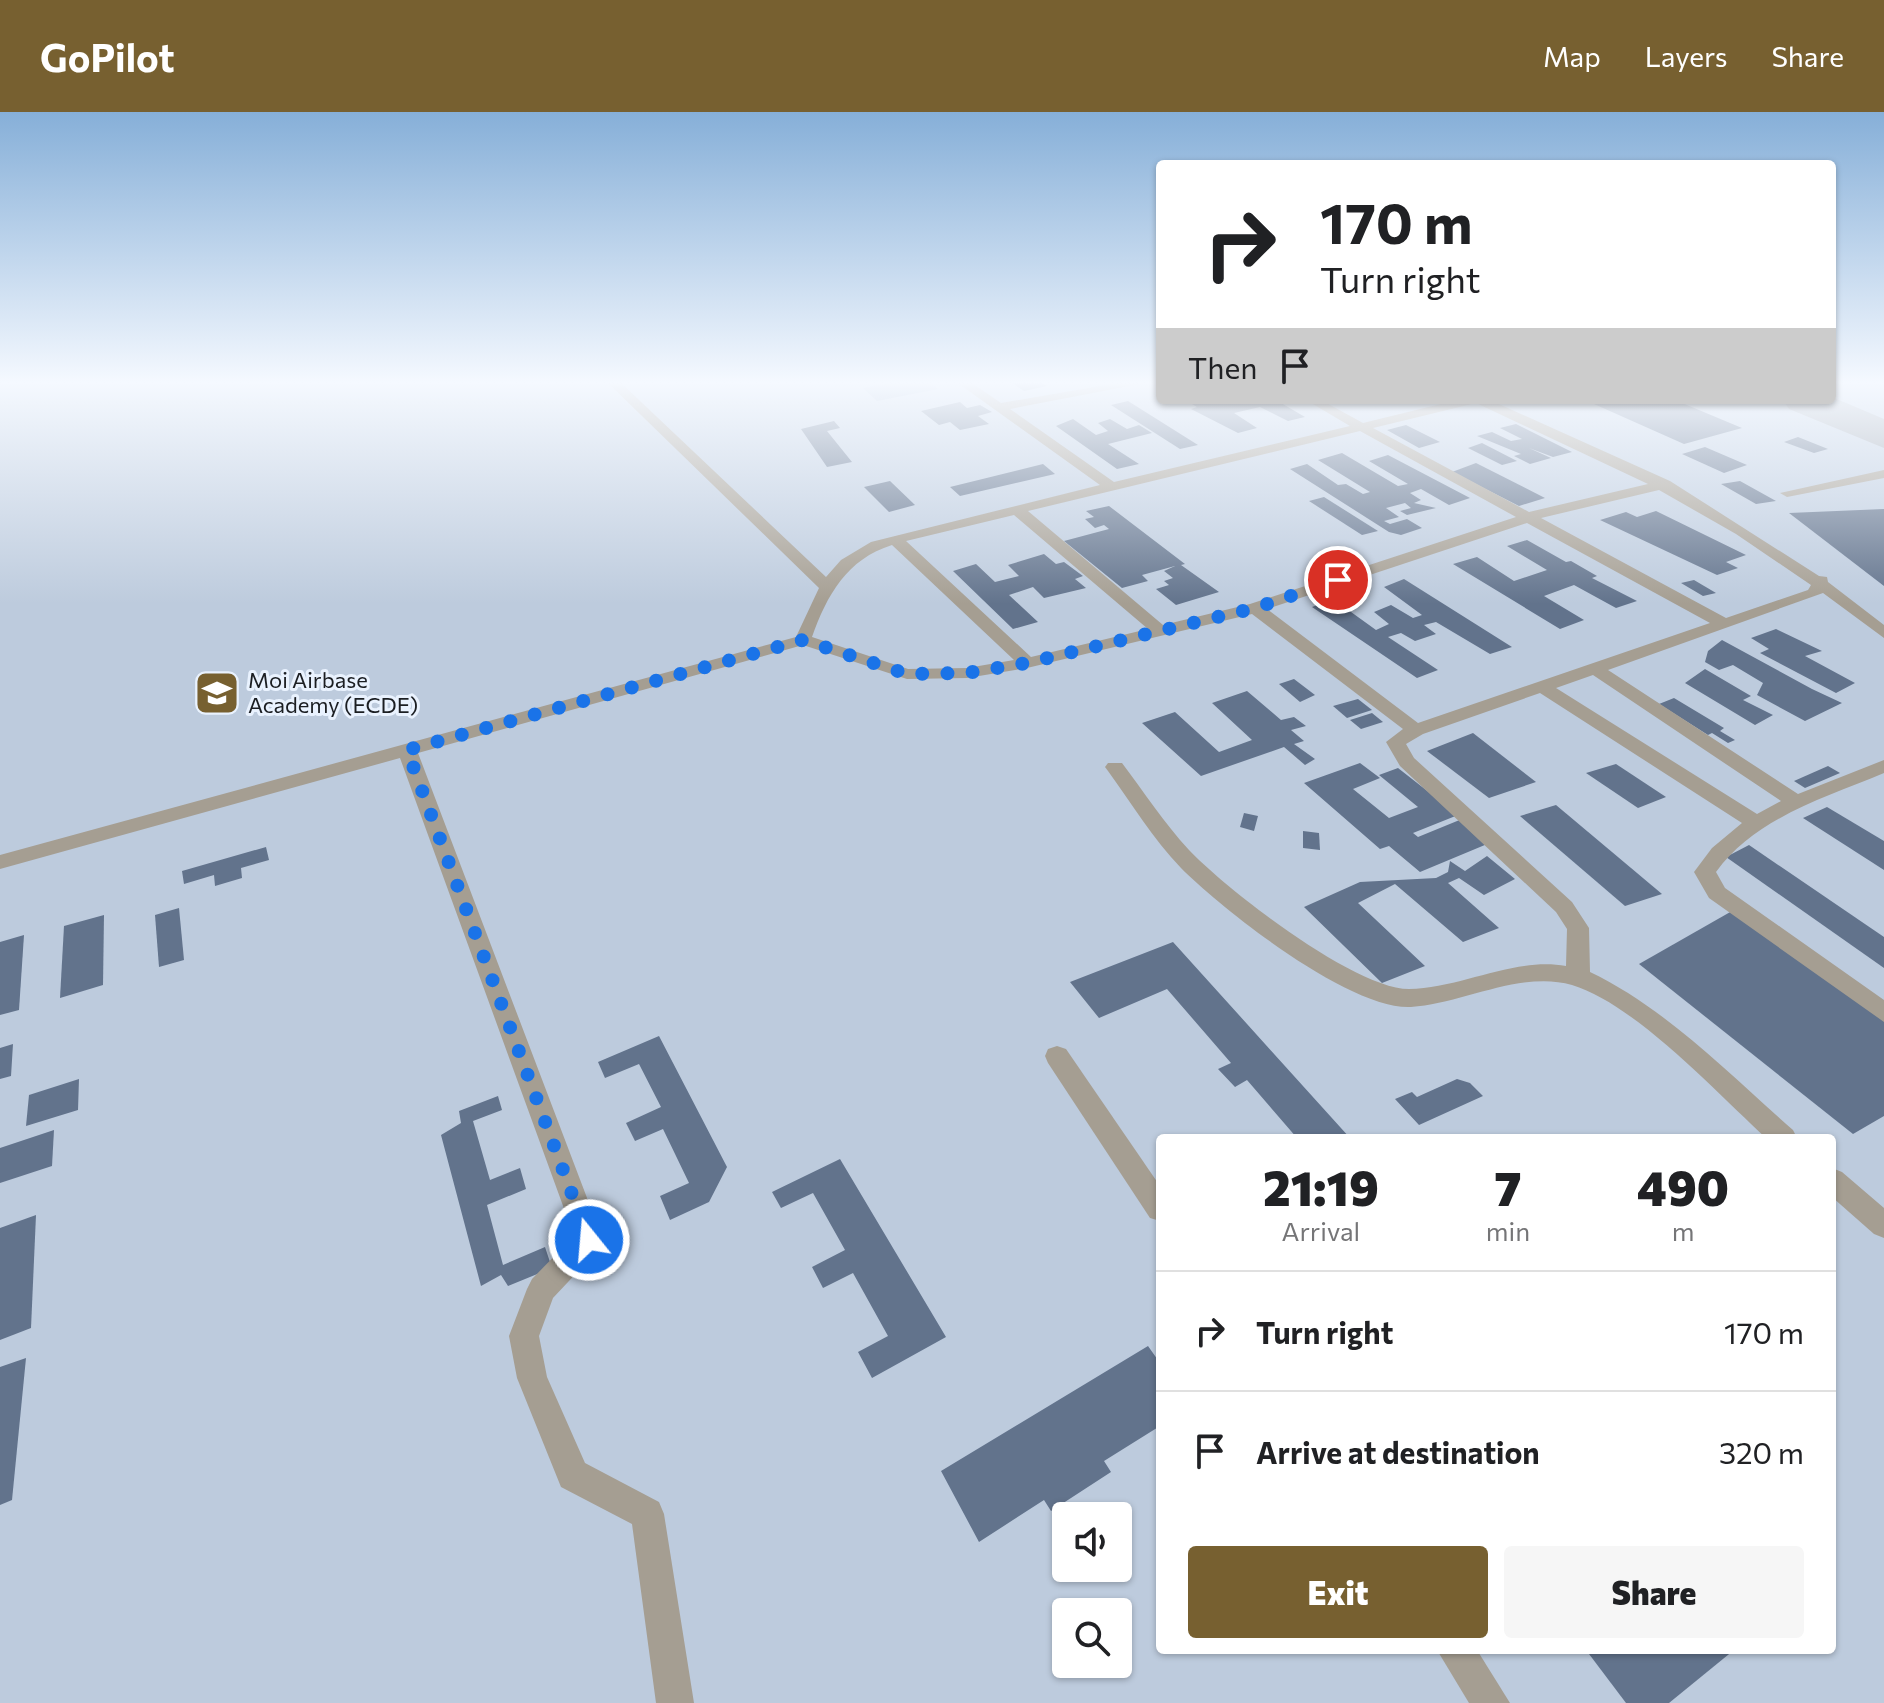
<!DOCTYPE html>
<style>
:root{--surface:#fff;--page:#f6f6f6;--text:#202124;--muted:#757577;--line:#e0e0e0;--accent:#776030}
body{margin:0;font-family:Commissioner,sans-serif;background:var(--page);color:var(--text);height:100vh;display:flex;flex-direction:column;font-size:30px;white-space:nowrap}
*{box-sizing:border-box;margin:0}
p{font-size:26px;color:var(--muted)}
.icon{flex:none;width:44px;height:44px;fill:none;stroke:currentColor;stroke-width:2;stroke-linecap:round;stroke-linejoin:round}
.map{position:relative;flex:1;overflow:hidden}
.panel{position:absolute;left:1156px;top:1022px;width:680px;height:520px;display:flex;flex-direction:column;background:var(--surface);border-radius:8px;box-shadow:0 2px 6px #0004}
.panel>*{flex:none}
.guide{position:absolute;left:1156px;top:48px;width:680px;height:244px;border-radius:8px;box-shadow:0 2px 6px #0004;background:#fff;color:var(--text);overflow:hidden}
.buttons{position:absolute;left:1052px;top:1390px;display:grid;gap:16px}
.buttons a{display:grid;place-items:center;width:80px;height:80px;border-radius:8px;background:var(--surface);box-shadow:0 2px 6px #0004;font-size:40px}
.pin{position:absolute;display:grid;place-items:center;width:68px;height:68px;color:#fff;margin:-34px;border:4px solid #fff;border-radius:50%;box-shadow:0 2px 8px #0007}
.me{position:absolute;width:88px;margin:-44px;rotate:343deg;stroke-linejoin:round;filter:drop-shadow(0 0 6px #0008)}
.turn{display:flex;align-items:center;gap:28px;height:168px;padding:0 32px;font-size:36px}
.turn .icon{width:104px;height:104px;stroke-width:2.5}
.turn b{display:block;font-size:56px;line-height:68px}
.then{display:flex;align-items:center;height:76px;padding:0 32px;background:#0003;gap:16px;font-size:30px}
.eta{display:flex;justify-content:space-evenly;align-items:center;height:136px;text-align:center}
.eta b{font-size:48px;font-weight:800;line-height:56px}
.button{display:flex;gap:16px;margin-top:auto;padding:16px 32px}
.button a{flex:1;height:92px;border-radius:8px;background:var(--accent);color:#fff;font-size:32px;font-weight:800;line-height:92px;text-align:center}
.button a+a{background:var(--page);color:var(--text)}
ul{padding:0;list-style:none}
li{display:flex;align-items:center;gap:24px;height:120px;padding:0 32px;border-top:2px solid var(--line)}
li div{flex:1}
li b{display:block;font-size:30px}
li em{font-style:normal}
header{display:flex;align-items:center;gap:48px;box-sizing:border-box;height:112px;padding:0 40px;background:var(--accent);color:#fff}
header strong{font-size:38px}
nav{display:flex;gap:44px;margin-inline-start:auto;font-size:28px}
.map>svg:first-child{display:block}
.green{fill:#bdcbdd;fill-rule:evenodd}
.water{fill:#94a7c1}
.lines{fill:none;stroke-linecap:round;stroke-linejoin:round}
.taxiway{fill:#9aa1aa;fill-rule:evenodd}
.building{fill:#62738c}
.minor{fill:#a59e92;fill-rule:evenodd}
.route{stroke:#1a73e8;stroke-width:14;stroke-dasharray:0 25.2}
.labels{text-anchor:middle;stroke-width:6;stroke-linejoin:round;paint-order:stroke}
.poi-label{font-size:22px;fill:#1b1e22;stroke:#e9f2fe;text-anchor:start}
</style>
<header>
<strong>GoPilot</strong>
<nav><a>Map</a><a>Layers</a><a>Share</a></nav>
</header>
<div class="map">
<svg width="1884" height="1591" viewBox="0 0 1884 1591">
<rect width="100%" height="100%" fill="#e9f2fe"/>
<path class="green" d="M 0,269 L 1160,269 L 1160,288 L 1832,288 L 1832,269 L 1884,269 L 1884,1591 L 0,1591 ZM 1160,1026 L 1832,1026 L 1832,1538 L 1160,1538 ZM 1066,1404 L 1118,1404 L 1118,1456 L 1066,1456 ZM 1066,1500 L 1118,1500 L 1118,1552 L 1066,1552 Z"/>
<path class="water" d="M 901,269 L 928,269 L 938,277 L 877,289 L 863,276 Z"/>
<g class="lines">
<path class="taxiway" d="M 1832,285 L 1884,307 L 1884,336 L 1789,297 L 1783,288 L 1832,288 Z"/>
</g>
<g class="building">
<path d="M 1009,269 L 1040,269 L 1047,274 L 1024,279 Z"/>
<path d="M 1185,288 L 1215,291 L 1276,288 L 1305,305 L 1288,309 L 1260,295 L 1234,301 L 1257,316 L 1238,321 L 1191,297 L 1197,295 Z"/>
<path d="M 1585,288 L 1675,288 L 1742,316 L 1684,332 Z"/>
<path d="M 1128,289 L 1198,333 L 1180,337 L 1111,293 Z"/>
<path d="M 960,290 L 967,296 L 980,293 L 992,300 L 978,304 L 989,312 L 960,318 L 950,310 L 939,313 L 921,299 Z"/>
<path d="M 1073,307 L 1096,323 L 1108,319 L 1098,311 L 1110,307 L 1127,317 L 1139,313 L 1152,321 L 1108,332 L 1139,352 L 1117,357 L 1056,314 Z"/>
<path d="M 834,309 L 840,316 L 827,319 L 852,350 L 827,355 L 801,317 Z"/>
<path d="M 1516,312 L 1572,340 L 1553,345 L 1529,336 L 1551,346 L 1530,352 L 1514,344 L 1521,342 L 1477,324 L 1492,320 L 1511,329 L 1522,327 L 1500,316 Z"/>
<path d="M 1406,313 L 1440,330 L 1419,336 L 1387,318 Z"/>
<path d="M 1798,325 L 1828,337 L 1814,341 L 1784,330 Z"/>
<path d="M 1482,331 L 1517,349 L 1502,353 L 1468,336 Z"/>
<path d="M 1705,335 L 1747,353 L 1724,361 L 1682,342 Z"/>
<path d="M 1342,341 L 1398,374 L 1408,372 L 1369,349 L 1388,343 L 1470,386 L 1449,393 L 1421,377 L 1410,381 L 1421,388 L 1414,391 L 1436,396 L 1407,403 L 1400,399 L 1411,396 L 1405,391 L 1386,396 L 1399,405 L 1384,409 L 1390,412 L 1407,407 L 1422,416 L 1401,423 L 1389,420 L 1290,357 L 1307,352 L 1338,373 L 1346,372 L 1363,382 L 1370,380 L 1318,348 Z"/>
<path d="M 1476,351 L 1545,386 L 1519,394 L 1452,360 Z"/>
<path d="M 1043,352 L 1055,362 L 960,384 L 950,375 Z"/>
<path d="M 890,369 L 915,393 L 889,400 L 864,375 Z"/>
<path d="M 1740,369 L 1776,389 L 1756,392 L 1721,372 Z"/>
<path d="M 1324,385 L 1378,419 L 1362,423 L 1309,389 Z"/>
<path d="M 1109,394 L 1185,452 L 1181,453 L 1219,480 L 1176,493 L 1156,477 L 1169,473 L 1164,469 L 1173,466 L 1164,459 L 1175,454 L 1142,463 L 1148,469 L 1122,476 L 1064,429 L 1109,417 L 1104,413 L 1095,416 L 1085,407 L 1094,405 L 1086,399 Z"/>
<path d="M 1884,397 L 1884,474 L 1789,401 Z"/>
<path d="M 1656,399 L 1746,443 L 1726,450 L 1738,456 L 1717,463 L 1600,408 L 1626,400 L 1637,405 Z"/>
<path d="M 1527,428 L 1566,450 L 1571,449 L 1597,464 L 1592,466 L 1637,489 L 1616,496 L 1574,473 L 1544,484 L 1584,508 L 1560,517 L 1453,452 L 1477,445 L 1514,469 L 1547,458 L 1507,434 Z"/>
<path d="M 1044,442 L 1056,452 L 1064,450 L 1083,464 L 1075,467 L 1086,476 L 1044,486 L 1033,475 L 1009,483 L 1038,510 L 1013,517 L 953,459 L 976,452 L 995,470 L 1019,464 L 1008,453 Z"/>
<path d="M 1404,467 L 1512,535 L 1490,542 L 1436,510 L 1424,513 L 1436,522 L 1415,529 L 1401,521 L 1388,525 L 1438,558 L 1417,566 L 1312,495 L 1333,487 L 1376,518 L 1389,512 L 1374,500 L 1391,493 L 1413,506 L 1422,503 L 1384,475 Z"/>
<path d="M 1694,468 L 1716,481 L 1703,484 L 1681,471 Z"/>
<path d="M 1776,517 L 1822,539 L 1805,544 L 1855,571 L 1836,581 L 1760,541 L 1769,537 L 1751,526 Z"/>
<path d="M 1722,528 L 1812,577 L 1842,591 L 1805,609 L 1757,583 L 1763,571 L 1733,553 L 1719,558 L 1705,550 L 1708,539 Z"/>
<path d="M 1705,557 L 1751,584 L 1743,588 L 1773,603 L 1755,613 L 1685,571 Z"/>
<path d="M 1294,567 L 1315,583 L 1300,590 L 1279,572 Z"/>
<path d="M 1247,579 L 1281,608 L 1294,605 L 1306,614 L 1291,618 L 1304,629 L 1294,632 L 1315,647 L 1305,653 L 1284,635 L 1201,664 L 1142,611 L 1175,600 L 1219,640 L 1252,628 L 1212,591 Z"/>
<path d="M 1674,586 L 1724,616 L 1720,619 L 1735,628 L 1728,631 L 1712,621 L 1708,623 L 1659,592 Z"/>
<path d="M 1358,587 L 1372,598 L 1347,606 L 1333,594 Z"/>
<path d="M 1372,601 L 1383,610 L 1361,617 L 1350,608 Z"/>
<path d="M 1473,621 L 1536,670 L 1489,686 L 1427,639 Z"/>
<path d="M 1360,651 L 1380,666 L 1353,677 L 1389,706 L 1418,695 L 1379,663 L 1398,656 L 1458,703 L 1413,721 L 1418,725 L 1462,707 L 1492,730 L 1420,760 L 1389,734 L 1380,737 L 1304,671 Z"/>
<path d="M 1616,652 L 1666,685 L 1638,696 L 1586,661 Z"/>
<path d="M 1828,654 L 1840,661 L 1805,676 L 1794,669 Z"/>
<path d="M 1556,693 L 1662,782 L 1625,794 L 1520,704 Z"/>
<path d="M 1827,695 L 1884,729 L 1884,758 L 1803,706 Z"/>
<path d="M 1244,701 L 1258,704 L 1254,719 L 1240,715 Z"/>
<path d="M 1303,719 L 1319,721 L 1320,738 L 1303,736 Z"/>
<path d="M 1749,733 L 1884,825 L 1884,856 L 1726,745 Z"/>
<path d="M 266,735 L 269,748 L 241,756 L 242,766 L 215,774 L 214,763 L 184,772 L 182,759 Z"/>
<path d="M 1487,744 L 1515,767 L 1484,783 L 1459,766 L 1448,771 L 1499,816 L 1463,830 L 1395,772 L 1358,791 L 1425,854 L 1382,871 L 1304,795 L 1360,770 L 1436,766 L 1448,760 L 1450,749 L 1465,759 Z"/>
<path d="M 179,796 L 184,848 L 159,855 L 155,803 Z"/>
<path d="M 1732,799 L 1884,909 L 1884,1004 L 1853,1022 L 1639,852 Z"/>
<path d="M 104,803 L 103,873 L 60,886 L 64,814 Z"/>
<path d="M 24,823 L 19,898 L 0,903 L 0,830 Z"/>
<path d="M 1173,830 L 1350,1026 L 1297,1026 L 1247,968 L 1235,975 L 1218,957 L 1231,951 L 1167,877 L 1099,906 L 1070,870 Z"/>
<path d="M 659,924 L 727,1055 L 709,1090 L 670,1108 L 660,1084 L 689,1071 L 663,1017 L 635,1029 L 626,1011 L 661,995 L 639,952 L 605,966 L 598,950 Z"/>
<path d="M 13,932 L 11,964 L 0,967 L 0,936 Z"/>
<path d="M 79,967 L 78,998 L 26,1014 L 29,983 Z"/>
<path d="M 1457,967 L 1470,971 L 1483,984 L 1419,1013 L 1395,987 L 1412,980 L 1417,985 Z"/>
<path d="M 498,984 L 502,998 L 473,1009 L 490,1068 L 520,1056 L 526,1077 L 487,1093 L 503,1153 L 545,1135 L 552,1156 L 508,1174 L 501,1163 L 481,1174 L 441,1023 L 461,1011 L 459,999 Z"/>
<path d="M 54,1018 L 52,1054 L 0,1071 L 0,1036 Z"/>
<path d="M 840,1047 L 946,1225 L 872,1266 L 858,1240 L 888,1224 L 853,1161 L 823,1176 L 812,1155 L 845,1138 L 813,1081 L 781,1096 L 772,1080 Z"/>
<path d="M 36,1103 L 31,1216 L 0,1228 L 0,1116 Z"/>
<path d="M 1148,1234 L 1160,1251 L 1160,1314 L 1104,1349 L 1111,1360 L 1051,1399 L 1044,1388 L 979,1430 L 941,1359 Z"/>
<path d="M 26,1246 L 12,1388 L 0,1393 L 0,1255 Z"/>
<path d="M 1586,1538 L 1734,1538 L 1669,1591 L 1626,1591 Z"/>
</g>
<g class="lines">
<g class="minor">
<path d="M 606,269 L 619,269 L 826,465 L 841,448 L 871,430 L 1100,373 L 955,269 L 969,269 L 1001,291 L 1129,269 L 1155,269 L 1010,297 L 1114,370 L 1350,314 L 1306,288 L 1321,288 L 1363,311 L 1457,288 L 1490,288 L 1670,369 L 1819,464 L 1827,465 L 1828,470 L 1884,513 L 1884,526 L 1823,481 L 1608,558 L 1798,682 L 1884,648 L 1884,661 C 1824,686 1755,706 1716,760 L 1725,776 L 1884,888 L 1884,910 L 1709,786 L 1694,760 L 1712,736 L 1742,711 L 1540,581 L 1423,622 L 1406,632 L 1414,646 L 1572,790 L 1589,816 L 1590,860 C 1667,897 1729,962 1793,1018 L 1797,1026 L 1766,1026 C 1717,981 1635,892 1572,873 C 1521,858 1462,892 1411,895 C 1350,898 1224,799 1181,756 C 1153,727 1132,692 1108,659 L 1105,655 L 1108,651 L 1122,651 C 1144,680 1164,711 1189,738 C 1227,778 1355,877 1409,877 C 1462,876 1513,845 1566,854 L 1567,817 L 1556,800 L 1400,654 L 1386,630 L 1403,617 L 1252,502 L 1027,556 L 967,566 L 907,567 L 803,533 L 418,641 L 603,1128 L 599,1137 L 553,1186 L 539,1224 L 547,1265 L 585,1351 L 659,1390 L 664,1402 L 694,1591 L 656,1591 L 632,1412 L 561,1375 L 517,1266 L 509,1224 L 527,1177 L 532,1167 L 574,1124 L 400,646 L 0,757 L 0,743 L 796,525 L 819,476 ZM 1476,291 L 1648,372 L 1529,400 L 1373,316 ZM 1360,319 L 1516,405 L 1250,492 L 1163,513 L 1028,399 ZM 1659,378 L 1736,422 L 1811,473 L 1808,478 L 1726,506 L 1541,406 ZM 1014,403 L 1148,517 L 1031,545 L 906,429 ZM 1527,411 L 1710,511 L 1418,611 L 1267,497 ZM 892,433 L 1014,548 L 967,556 L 908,557 L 812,525 C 827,483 847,447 892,433 ZM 1593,563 L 1781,689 L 1757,702 L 1556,576 Z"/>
<path d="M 1884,358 L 1884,366 L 1787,385 L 1780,381 Z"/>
<path d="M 1057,934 L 1066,937 L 1160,1074 L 1160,1109 L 1150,1106 L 1048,951 L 1045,944 L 1048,937 Z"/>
<path d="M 1832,1056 L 1842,1060 L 1884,1096 L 1884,1126 L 1874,1122 L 1832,1085 Z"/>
<path d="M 1437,1538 L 1477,1538 L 1510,1591 L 1469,1591 Z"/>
</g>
</g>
<linearGradient id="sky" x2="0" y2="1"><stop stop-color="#86afd8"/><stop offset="0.55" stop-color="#f5f9ff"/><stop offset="1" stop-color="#f5f9ff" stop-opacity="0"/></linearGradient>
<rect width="1884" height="492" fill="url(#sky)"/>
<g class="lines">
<path class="route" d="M 589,1128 L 407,638 L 803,528 L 907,562 L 967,561 L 1027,551 L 1255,496 L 1338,468"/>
</g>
<defs>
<g id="school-square" transform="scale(2.3)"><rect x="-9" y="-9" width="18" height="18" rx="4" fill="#776030" stroke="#e9f2fe"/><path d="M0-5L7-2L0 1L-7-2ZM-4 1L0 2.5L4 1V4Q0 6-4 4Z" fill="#fff"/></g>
</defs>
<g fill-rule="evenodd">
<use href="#school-square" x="217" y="581"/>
</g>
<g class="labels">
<g class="poi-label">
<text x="248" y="576">Moi Airbase<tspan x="248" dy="25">Academy (ECDE)</tspan></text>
</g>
</g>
</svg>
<div class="buttons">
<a><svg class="icon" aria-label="sound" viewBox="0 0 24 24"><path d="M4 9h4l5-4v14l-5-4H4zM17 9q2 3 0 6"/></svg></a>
<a><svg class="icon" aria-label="search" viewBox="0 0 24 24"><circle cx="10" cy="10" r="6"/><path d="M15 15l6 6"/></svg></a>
</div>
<div class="pin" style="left:1338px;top:468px;background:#d93025"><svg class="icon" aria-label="arrive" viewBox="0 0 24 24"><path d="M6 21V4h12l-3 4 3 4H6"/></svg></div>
<svg class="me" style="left:589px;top:1128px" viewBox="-20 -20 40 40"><circle r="17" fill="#1a73e8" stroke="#fff" stroke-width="3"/><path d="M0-11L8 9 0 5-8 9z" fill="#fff"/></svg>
<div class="guide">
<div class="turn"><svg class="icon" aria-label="right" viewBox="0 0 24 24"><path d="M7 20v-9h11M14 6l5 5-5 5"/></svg><div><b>170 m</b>Turn right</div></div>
<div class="then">Then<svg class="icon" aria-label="arrive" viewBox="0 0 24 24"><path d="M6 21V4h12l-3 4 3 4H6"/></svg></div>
</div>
<section class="panel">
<div class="eta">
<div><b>21:19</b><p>Arrival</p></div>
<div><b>7</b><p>min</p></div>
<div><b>490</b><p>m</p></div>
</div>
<ul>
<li><svg class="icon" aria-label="right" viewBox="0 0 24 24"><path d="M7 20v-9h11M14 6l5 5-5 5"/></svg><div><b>Turn right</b></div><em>170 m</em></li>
<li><svg class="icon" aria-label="arrive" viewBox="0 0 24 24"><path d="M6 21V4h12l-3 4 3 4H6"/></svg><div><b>Arrive at destination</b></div><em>320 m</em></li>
</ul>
<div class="button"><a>Exit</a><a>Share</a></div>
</section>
</div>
